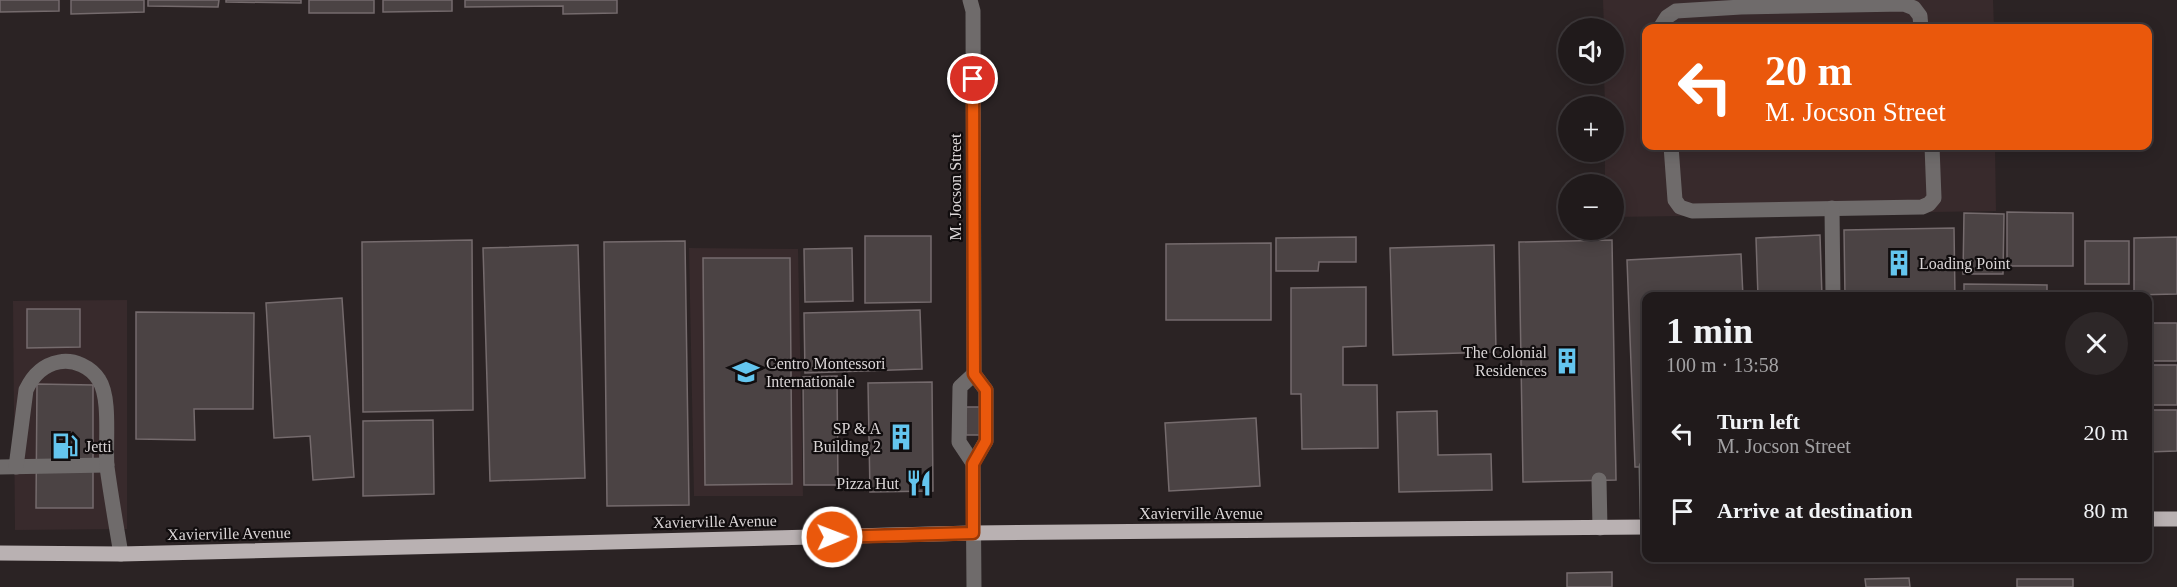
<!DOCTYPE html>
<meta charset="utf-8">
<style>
:root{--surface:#201a1b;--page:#2d2728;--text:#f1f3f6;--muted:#a2a1a3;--line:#3d383a}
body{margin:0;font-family:Georgia,serif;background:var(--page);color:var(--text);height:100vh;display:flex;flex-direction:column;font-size:22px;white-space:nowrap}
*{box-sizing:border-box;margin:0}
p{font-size:20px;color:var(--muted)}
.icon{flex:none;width:33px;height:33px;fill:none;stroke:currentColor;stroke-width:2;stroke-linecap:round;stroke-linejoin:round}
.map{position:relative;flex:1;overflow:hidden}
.side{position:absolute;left:1642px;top:292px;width:510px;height:270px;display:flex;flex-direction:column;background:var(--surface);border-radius:12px;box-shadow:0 3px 15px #0003,0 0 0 2px var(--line)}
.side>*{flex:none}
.hud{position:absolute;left:1642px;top:24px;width:510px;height:126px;border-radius:12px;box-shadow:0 3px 15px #0003,0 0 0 2px var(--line);background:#ea580c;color:#fff;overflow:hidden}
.tools{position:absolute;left:1558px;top:18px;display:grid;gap:12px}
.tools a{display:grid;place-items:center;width:66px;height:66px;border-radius:50%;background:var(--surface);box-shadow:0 3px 15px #0003,0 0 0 2px var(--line);font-size:30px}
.pin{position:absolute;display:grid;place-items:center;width:51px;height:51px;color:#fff;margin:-26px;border:3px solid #fff;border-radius:50%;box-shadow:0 2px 6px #0007}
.me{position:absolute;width:66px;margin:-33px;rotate:89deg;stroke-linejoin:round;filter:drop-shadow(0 0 4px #0008)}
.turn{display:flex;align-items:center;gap:21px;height:126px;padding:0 24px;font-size:27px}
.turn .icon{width:78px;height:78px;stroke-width:2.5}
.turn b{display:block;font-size:42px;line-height:51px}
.round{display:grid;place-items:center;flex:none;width:63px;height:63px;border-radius:32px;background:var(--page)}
.overview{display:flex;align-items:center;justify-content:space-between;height:102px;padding:0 24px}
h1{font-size:36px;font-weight:600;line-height:45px}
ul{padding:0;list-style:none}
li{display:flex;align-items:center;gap:18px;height:78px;padding:0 24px}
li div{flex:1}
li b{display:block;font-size:22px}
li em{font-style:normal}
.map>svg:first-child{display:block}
.built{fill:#382a2c}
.building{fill:#4b4344;stroke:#756b6d;stroke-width:1.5}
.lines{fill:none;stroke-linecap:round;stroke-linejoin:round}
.minor{stroke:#6f6b6b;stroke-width:15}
.major{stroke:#b9b1b2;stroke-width:15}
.route-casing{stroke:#983908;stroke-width:15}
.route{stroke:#ea580c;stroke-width:10}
.labels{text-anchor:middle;stroke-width:4.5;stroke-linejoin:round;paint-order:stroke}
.street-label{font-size:16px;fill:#dbd6d7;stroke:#110d0e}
.poi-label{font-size:16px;fill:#dbd6d7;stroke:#110d0e;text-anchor:start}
</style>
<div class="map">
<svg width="2177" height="587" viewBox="0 0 2177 587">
<rect width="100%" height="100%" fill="#2b2324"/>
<g class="built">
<path d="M 1603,0 L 1993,0 L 1994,28 L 1647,28 L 1647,146 L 1995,146 L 1996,211 L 1614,217 L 1614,184 L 1605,184 L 1605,152 L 1614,152 L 1614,106 L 1605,106 L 1604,74 L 1614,74 L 1614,28 L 1604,28 Z"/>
<path d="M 689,248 L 798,249 L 803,496 L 694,496 Z"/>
<path d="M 127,300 L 127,529 L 15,530 L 13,301 Z"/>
</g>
<g class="building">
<path d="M 0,0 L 59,0 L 59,11 L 0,12 Z"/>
<path d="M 71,0 L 144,0 L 144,12 L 71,14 Z"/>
<path d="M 148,0 L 219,0 L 218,7 L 148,6 Z"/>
<path d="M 226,0 L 301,0 L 301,3 L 226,2 Z"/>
<rect x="309" y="0" width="65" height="13"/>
<path d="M 383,0 L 452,0 L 452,11 L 383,12 Z"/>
<path d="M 465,0 L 617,0 L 617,13 L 563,14 L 563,6 L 465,7 Z"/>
<path d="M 2007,212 L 2073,213 L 2073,266 L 2007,266 Z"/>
<path d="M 1964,213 L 2004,214 L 2003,274 L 1963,274 Z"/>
<path d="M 1954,228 L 1955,297 L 1845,297 L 1844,230 Z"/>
<path d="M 1820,235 L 1822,297 L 1758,297 L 1756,238 Z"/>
<path d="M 865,236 L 931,236 L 931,302 L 865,303 Z"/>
<path d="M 1356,237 L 1356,262 L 1319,262 L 1318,271 L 1276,271 L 1276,238 Z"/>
<path d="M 2177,237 L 2177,294 L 2134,295 L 2134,238 Z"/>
<path d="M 472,240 L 473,410 L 363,412 L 362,242 Z"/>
<path d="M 1612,240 L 1616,480 L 1523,482 L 1519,242 Z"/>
<path d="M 685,241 L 689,505 L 607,506 L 604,242 Z"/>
<rect x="2085" y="241" width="44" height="43"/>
<path d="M 1271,243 L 1271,320 L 1166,320 L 1166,244 Z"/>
<path d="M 578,245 L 585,478 L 490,481 L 483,248 Z"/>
<path d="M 1494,245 L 1496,352 L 1393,355 L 1390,248 Z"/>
<path d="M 852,248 L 853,301 L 805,302 L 804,249 Z"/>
<path d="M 1741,254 L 1743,297 L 1647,297 L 1647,467 L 1635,467 L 1627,260 Z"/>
<path d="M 703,258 L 790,258 L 792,484 L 705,485 Z"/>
<path d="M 1964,284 L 2047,285 L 2047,297 L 1964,297 Z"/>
<path d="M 1366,287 L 1366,346 L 1343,347 L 1343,385 L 1377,385 L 1378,448 L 1302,449 L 1301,394 L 1291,394 L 1291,288 Z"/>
<path d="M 342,298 L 354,477 L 313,480 L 310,436 L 274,438 L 266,303 Z"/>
<path d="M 27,309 L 80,309 L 80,347 L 27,348 Z"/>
<path d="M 920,310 L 922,369 L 805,373 L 804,313 Z"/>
<path d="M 136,312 L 254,313 L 253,409 L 194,409 L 195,440 L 136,439 Z"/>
<rect x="2148" y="323" width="29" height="38"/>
<rect x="2148" y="365" width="29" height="40"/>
<path d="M 837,376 L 838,485 L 804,485 L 803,377 Z"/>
<path d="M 932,382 L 933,491 L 870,492 L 868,383 Z"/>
<path d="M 37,384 L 93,385 L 93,508 L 36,508 Z"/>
<rect x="966" y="407" width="14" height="28"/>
<path d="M 2148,410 L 2177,410 L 2177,451 L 2148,452 Z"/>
<path d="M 1437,411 L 1438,455 L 1491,454 L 1492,490 L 1399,492 L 1397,412 Z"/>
<path d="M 1256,418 L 1260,486 L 1169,491 L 1165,423 Z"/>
<path d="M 433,420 L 434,494 L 363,496 L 363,421 Z"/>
<path d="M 1612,572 L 1612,587 L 1567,587 L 1567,573 Z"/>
<path d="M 1909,578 L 1910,587 L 1866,587 L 1865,579 Z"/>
<rect x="2017" y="579" width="56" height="8"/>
</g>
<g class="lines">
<g class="minor">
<path d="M 970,0 L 973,11 L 974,374 L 986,390 L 986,441 L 973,463 L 974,587"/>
<path d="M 1660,28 L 1667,17 L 1676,11 L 1741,7 L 1904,4 L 1914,8 L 1920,16 L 1921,28"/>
<path d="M 1671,146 L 1675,200 L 1680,207 L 1692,211 L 1922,207 L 1929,204 L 1934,198 L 1932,146"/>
<path d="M 1832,208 L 1833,297"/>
<path d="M 973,463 L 959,442 L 960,387 L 974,374"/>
<path d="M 0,467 L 107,465"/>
<path d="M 16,467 L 26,390 C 33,375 43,365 59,362 C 74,359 91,367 99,380 C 111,398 105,444 107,467 C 111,496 116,525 121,554"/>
<path d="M 1646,467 L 1647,517"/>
<path d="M 1599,480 L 1600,528"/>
</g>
<g class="major">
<path d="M 2148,519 L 2177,519"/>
<path d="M 0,553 L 121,554 L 973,533 L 1647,527"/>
</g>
</g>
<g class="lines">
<g class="route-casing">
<path id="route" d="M 832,537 L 973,533 L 973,464 L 986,441 L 986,390 L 974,374 L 973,79"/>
</g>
<use href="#route" class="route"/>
</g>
<defs>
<g id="building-bare" transform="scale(2.07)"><path d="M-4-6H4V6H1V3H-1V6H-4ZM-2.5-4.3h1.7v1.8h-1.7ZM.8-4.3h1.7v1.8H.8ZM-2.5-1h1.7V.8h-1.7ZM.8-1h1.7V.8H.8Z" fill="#64c5ee" stroke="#110d0e" stroke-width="2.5" paint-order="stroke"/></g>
<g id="school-bare" transform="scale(2.07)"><path d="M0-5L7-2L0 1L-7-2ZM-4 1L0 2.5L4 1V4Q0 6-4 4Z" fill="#64c5ee" stroke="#110d0e" stroke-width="2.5" paint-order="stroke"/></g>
<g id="fuel-bare" transform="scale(2.07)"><path d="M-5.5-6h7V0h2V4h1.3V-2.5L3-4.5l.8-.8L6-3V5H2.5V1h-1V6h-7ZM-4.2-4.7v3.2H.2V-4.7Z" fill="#64c5ee" stroke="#110d0e" stroke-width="2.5" paint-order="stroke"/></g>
<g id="restaurant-bare" transform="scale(2.07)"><path d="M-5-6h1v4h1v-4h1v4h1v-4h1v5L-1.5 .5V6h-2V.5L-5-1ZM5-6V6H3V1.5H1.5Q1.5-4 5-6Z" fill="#64c5ee" stroke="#110d0e" stroke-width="2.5" paint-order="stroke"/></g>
</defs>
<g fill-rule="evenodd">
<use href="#building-bare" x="1899" y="263"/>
<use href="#building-bare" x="1567" y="361"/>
<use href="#school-bare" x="746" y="372"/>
<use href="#building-bare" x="901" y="437"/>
<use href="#fuel-bare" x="65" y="446"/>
<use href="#restaurant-bare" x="919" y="483"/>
</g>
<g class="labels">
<g class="street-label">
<text transform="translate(955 187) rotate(-90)" y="6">M. Jocson Street</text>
<text x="1201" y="519">Xavierville Avenue</text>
<text transform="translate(715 521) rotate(-1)" y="6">Xavierville Avenue</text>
<text transform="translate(229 533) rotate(-1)" y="6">Xavierville Avenue</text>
</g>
<g class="poi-label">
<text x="1919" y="269">Loading Point</text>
<text x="1547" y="358" text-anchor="end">The Colonial<tspan x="1547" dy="18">Residences</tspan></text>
<text x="766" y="369">Centro Montessori<tspan x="766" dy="18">Internationale</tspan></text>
<text x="881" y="434" text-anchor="end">SP &amp; A<tspan x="881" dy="18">Building 2</tspan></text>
<text x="85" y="452">Jetti</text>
<text x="899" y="489" text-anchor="end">Pizza Hut</text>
</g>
</g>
</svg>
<div class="tools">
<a><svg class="icon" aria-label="sound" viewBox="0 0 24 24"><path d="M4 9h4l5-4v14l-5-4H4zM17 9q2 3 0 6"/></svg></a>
<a>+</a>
<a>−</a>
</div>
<div class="pin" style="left:973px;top:79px;background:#d93025"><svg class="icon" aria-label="arrive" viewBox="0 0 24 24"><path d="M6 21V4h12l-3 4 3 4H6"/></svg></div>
<svg class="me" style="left:832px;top:537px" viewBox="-20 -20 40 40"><circle r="17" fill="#ea580c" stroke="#fff" stroke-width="3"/><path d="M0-11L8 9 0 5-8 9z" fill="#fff"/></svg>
<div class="hud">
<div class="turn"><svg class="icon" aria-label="left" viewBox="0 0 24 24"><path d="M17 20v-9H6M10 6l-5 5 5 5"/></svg><div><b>20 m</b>M. Jocson Street</div></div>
</div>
<section class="side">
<div class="overview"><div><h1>1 min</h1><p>100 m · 13:58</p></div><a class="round"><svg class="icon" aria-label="close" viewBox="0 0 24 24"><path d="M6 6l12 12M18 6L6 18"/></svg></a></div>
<ul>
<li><svg class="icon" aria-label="left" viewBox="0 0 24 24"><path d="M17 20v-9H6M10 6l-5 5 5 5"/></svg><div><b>Turn left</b><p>M. Jocson Street</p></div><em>20 m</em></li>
<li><svg class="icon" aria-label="arrive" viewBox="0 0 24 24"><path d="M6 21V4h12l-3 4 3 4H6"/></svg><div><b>Arrive at destination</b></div><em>80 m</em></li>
</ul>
</section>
</div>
